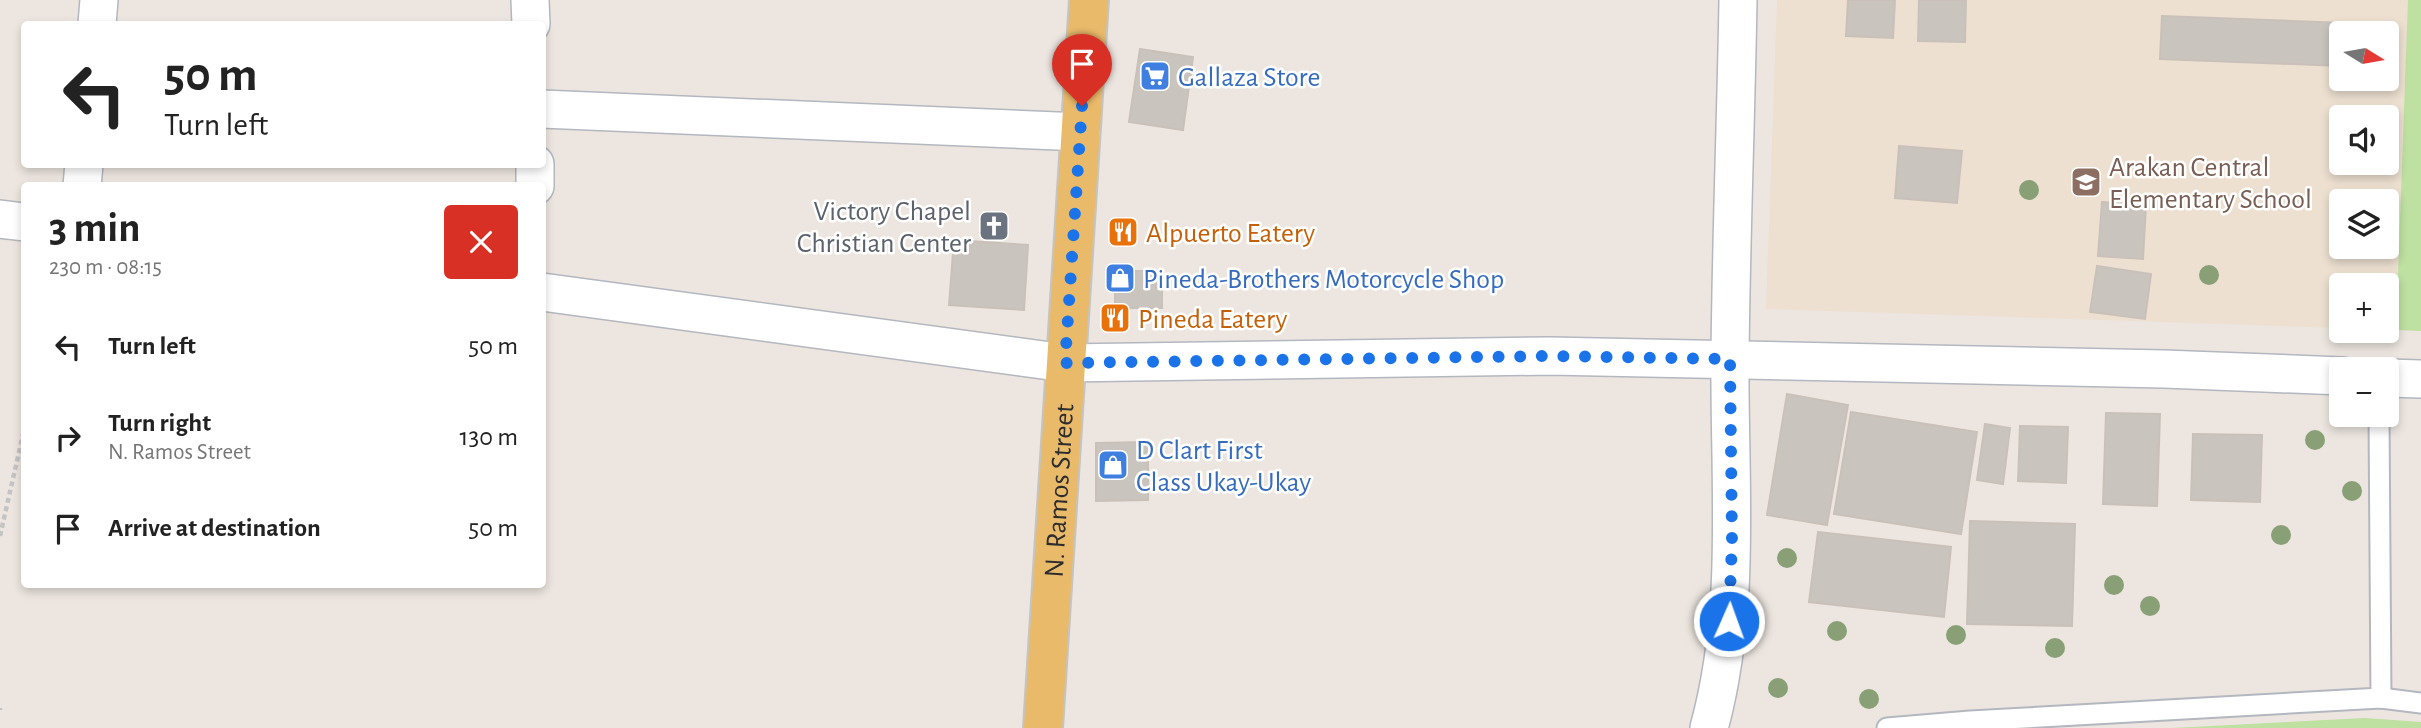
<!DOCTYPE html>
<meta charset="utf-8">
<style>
:root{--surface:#fff;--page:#f6f6f6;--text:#222;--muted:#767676}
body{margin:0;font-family:"Alegreya Sans",sans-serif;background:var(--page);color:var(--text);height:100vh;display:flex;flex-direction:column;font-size:26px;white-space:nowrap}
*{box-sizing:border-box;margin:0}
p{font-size:23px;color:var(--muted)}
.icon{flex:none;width:38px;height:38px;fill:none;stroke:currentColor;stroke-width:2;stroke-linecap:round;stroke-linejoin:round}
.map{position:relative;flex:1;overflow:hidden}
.side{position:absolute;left:21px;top:182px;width:525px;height:406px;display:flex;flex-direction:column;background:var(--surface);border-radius:7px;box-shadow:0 4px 10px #0003}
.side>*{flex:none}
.top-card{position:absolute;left:21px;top:21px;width:525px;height:147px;border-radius:7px;box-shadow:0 4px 10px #0003;background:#fff;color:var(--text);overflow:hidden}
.needle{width:46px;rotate:101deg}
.fabs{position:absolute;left:2329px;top:21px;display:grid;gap:14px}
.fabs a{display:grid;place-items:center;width:70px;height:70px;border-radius:7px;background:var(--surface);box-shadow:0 4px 10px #0003;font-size:35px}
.pin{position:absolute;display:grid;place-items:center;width:60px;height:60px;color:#fff;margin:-72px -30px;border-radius:50% 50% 50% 0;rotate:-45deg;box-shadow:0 0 7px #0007}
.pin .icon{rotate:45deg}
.me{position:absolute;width:77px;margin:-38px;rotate:2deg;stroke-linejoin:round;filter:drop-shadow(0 0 5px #0008)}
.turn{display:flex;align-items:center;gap:24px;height:147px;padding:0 28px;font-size:32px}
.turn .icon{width:91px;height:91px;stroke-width:2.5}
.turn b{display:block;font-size:49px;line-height:60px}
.round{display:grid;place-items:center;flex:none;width:74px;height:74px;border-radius:7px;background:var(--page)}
.summary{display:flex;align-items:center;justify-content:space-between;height:119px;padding:0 28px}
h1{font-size:42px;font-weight:700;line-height:52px}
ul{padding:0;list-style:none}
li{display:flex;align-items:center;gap:21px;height:91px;padding:0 28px}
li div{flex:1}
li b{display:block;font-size:26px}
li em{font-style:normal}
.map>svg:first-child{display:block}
.education{fill:#ede0d1;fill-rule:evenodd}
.green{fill:#bee0a0}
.building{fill:#c9c4be;stroke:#c9c1b9;stroke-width:2}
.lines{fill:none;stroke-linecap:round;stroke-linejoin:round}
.lane-casing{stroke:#b3b7bf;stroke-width:23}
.street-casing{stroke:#b3b7bf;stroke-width:40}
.primary-casing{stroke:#c4c4c4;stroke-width:42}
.path{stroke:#c4c4c4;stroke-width:4.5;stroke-dasharray:5 3.5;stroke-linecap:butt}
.lane{stroke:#fff;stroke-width:19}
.street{stroke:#fff;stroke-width:37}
.primary{stroke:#e9ba6a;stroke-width:38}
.tree{fill:#89a076}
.route{stroke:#1a73e8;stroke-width:12;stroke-dasharray:0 21.6}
.labels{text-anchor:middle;stroke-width:5;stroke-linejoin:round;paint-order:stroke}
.shop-label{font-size:28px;fill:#366cbe;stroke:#fff;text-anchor:start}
.education-label{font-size:28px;fill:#785e54;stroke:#fff;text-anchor:start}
.worship-label{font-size:28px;fill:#5b616d;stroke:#fff;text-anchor:end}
.food-label{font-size:28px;fill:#c56008;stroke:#fff;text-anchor:start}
.street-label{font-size:28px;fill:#2d2d2d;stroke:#fff}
</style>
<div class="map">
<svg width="2421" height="728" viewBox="0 0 2421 728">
<rect width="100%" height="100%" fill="#ede6e0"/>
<path class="education" d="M 1777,0 L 2408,0 L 2396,330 L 2387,330 L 2387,285 L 2342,285 L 2341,328 L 1766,309 ZM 2342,33 L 2387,33 L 2387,79 L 2342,79 ZM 2342,117 L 2387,117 L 2387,163 L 2342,163 ZM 2342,201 L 2387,201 L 2387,247 L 2342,247 Z"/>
<g class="green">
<path d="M 2408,0 L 2421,0 L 2421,331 L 2396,330 Z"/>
<path d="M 2365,718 L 2421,722 L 2421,728 L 2172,728 Z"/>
</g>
<g class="building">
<path d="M 1848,0 L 1895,0 L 1893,38 L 1846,36 Z"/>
<path d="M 1919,0 L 1966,0 L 1965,42 L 1918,41 Z"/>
<path d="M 2162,16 L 2343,23 L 2341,66 L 2160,59 Z"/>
<path d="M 1140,49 L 1193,57 L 1183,130 L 1129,122 Z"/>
<path d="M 1899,146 L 1962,151 L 1957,203 L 1895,198 Z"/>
<path d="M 2102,202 L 2146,205 L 2143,259 L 2098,256 Z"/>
<path d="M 954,240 L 1028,245 L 1024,310 L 949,305 Z"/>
<path d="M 2097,266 L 2151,274 L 2145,319 L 2090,312 Z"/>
<rect x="1115" y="271" width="47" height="37"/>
<path d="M 1787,394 L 1848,405 L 1827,525 L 1767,515 Z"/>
<path d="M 1851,412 L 1977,432 L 1961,534 L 1834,514 Z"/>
<path d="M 2106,413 L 2160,414 L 2157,506 L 2103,504 Z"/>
<path d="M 1985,424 L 2010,428 L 2003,484 L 1977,480 Z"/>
<path d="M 2020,426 L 2068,427 L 2066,483 L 2018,481 Z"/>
<path d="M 2193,434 L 2262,435 L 2260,502 L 2191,500 Z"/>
<path d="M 1148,442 L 1148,500 L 1096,501 L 1096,443 Z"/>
<path d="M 1970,521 L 2075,524 L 2072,626 L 1967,624 Z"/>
<path d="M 1818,532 L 1951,547 L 1944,617 L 1809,602 Z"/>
</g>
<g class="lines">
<g class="lane-casing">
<g id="lane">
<path d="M 2379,415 L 2381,698"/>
<path d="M 1887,728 L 1970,721 L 2381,698 L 2421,703"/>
</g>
</g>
<g class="street-casing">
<g id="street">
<path d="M 530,0 L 531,24"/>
<path d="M 97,24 L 99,0"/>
<path d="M 542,109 L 1081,132"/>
<path d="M 535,164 L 535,186"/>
<path d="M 82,186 L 84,164"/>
<path d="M 0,219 L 24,222"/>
<path d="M 542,292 L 1065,363 L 1550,356 L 2164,369 L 2342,376"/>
<path d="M 2387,378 L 2421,379"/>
<path d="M 1709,728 C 1742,608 1729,483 1730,360 C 1731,240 1736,120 1738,0"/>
</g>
</g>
<g class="primary-casing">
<g id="primary">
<path id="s1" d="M 1043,728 L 1089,0"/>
</g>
</g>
<g class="path">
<path d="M 0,536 L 24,430"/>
<path d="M 0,708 L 0,710"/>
</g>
<use href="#lane" class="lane"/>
<use href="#street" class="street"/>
<use href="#primary" class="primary"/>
</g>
<g class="tree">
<circle cx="2029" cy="190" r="10"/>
<circle cx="2209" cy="275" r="10"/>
<circle cx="2315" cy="440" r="10"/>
<circle cx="2352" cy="491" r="10"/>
<circle cx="2281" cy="535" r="10"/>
<circle cx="1787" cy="558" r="10"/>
<circle cx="2114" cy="585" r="10"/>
<circle cx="2150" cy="606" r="10"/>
<circle cx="1837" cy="631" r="10"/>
<circle cx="1956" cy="635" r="10"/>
<circle cx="2055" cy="648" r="10"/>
<circle cx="1778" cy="688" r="10"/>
<circle cx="1869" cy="699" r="10"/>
</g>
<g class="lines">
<path class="route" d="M 1082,106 L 1065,363 L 1550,356 L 1730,359 L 1732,541 L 1729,621"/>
</g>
<defs>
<g id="supermarket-square" transform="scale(1.575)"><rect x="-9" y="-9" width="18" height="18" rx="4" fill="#3f7fe0" stroke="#fff"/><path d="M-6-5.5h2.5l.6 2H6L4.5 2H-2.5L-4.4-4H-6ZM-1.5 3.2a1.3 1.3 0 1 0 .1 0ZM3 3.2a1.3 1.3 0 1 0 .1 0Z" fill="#fff"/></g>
<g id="school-square" transform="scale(1.575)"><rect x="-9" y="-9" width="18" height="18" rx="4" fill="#8d6e63" stroke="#fff"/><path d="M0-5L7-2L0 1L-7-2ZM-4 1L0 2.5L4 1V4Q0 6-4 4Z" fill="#fff"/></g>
<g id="church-square" transform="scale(1.575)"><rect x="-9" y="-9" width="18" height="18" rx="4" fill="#6b7280" stroke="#fff"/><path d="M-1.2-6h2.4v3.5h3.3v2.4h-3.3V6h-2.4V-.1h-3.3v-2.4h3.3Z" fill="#fff"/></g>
<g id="restaurant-square" transform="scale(1.575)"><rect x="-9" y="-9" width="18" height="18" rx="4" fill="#e8710a" stroke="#fff"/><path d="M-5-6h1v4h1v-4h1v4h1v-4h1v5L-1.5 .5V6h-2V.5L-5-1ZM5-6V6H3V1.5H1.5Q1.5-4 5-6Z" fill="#fff"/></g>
<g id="shop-square" transform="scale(1.575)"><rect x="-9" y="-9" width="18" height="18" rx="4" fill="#3f7fe0" stroke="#fff"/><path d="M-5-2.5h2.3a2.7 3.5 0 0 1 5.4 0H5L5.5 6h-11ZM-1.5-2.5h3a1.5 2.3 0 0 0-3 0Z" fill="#fff"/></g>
</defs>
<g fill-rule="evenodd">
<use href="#supermarket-square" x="1155" y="76"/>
<use href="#school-square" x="2086" y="182"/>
<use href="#church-square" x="994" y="226"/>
<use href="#restaurant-square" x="1123" y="232"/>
<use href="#shop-square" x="1120" y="278"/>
<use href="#restaurant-square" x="1115" y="318"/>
<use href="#shop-square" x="1113" y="465"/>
</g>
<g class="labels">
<g class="shop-label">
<text x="1178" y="86">Gallaza Store</text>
<text x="1143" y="288">Pineda-Brothers Motorcycle Shop</text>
<text x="1136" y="459">D Clart First<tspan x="1136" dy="32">Class Ukay-Ukay</tspan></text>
</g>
<g class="education-label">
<text x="2109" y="176">Arakan Central<tspan x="2109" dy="32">Elementary School</tspan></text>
</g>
<g class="worship-label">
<text x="971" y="220">Victory Chapel<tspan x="971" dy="32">Christian Center</tspan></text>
</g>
<g class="food-label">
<text x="1146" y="242">Alpuerto Eatery</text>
<text x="1138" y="328">Pineda Eatery</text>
</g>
<g class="street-label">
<text dy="10" stroke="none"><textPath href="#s1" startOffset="238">N. Ramos Street</textPath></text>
</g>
</g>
</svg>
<div class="fabs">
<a><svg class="needle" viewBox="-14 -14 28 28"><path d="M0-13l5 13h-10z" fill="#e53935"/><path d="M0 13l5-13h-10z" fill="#767676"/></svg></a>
<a><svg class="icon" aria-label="sound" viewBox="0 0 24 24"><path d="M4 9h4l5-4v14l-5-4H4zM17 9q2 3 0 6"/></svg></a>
<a><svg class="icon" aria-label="layers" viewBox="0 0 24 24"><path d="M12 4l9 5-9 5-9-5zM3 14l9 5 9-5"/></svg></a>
<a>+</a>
<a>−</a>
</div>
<div class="pin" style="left:1082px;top:106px;background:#d93025"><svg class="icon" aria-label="arrive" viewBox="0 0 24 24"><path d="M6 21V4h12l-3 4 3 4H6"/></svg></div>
<svg class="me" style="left:1729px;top:621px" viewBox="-20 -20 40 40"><circle r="17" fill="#1a73e8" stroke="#fff" stroke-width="3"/><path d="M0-11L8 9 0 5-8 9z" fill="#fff"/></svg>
<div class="top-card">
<div class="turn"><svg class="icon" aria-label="left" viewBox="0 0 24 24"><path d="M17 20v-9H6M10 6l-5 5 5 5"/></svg><div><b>50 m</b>Turn left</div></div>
</div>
<section class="side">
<div class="summary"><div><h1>3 min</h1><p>230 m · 08:15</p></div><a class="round" style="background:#d93025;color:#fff"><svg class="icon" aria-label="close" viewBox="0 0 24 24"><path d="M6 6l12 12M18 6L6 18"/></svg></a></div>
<ul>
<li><svg class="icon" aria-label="left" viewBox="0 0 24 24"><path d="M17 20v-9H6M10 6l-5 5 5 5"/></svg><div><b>Turn left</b></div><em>50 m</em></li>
<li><svg class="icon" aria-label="right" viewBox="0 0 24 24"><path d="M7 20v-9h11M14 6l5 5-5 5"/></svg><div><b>Turn right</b><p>N. Ramos Street</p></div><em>130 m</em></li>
<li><svg class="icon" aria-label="arrive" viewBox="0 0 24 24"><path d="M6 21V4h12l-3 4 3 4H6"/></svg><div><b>Arrive at destination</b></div><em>50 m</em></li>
</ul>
</section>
</div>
